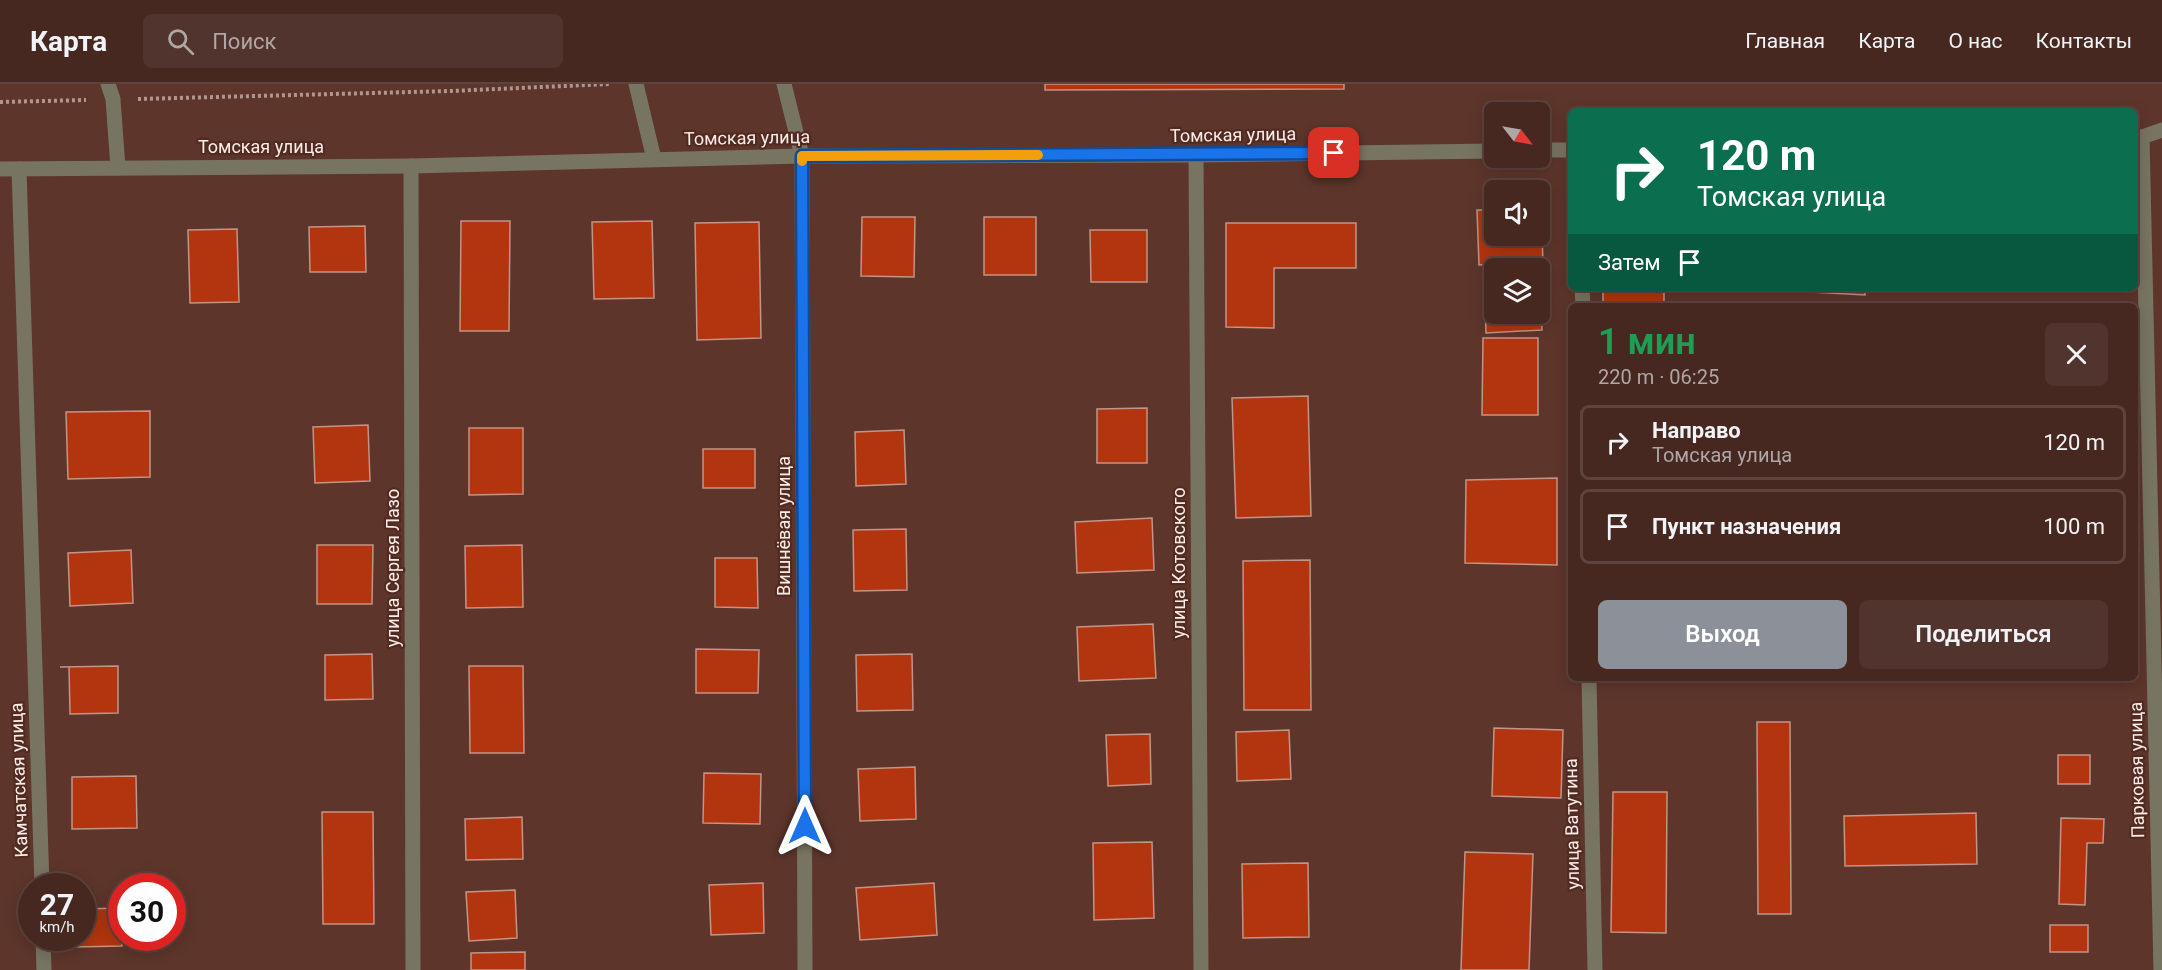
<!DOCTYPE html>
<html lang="ru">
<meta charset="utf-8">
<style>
:root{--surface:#462820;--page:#50342d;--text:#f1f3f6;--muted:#b0a6a5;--line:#5e443e;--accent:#8c9099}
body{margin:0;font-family:Roboto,sans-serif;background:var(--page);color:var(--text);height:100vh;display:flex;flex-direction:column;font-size:22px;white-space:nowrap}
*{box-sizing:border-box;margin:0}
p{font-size:20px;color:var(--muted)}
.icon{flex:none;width:33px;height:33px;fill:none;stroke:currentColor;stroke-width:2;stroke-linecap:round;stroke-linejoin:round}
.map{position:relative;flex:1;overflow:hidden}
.sheet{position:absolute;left:1568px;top:219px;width:570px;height:378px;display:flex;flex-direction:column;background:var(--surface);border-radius:9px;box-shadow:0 3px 15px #0003,0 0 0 2px var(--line)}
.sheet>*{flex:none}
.top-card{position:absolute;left:1568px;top:24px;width:570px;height:183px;border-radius:9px;box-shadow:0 3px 15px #0003,0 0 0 2px var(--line);background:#0b6e4f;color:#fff;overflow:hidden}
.needle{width:39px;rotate:121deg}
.buttons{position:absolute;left:1484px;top:18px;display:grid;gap:12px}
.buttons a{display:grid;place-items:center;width:66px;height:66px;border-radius:9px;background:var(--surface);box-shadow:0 3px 15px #0003,0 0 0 2px var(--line);font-size:30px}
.speed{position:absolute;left:18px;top:789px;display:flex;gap:12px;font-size:30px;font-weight:700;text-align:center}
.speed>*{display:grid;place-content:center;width:78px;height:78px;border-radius:50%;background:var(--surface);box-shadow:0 3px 15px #0003,0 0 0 2px var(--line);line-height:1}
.speed small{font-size:15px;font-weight:400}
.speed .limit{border:9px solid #d22;background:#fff;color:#111}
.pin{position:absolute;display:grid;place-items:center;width:51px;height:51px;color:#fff;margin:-26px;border-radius:12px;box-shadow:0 3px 9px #0006}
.me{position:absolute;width:66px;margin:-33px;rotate:0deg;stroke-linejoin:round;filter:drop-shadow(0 0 4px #0008)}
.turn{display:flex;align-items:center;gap:21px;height:126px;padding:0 30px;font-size:27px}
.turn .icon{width:78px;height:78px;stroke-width:2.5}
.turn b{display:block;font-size:42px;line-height:51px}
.then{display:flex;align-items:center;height:57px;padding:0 30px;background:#0003;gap:12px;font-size:22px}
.round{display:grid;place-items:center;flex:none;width:63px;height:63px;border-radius:9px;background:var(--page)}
.head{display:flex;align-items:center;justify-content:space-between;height:102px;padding:0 30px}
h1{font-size:36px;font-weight:600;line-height:45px;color:#1e9e55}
.button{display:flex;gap:12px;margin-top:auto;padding:12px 30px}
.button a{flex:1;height:69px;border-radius:9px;background:var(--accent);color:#fff;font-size:24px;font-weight:600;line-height:69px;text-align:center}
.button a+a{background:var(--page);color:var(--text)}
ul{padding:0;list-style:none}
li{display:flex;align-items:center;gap:18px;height:75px;margin:0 12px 9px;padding:0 18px;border:3px solid var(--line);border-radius:9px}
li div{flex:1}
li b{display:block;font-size:22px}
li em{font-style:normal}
header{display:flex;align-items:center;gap:36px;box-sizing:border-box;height:84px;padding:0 30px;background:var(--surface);border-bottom:2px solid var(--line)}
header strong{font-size:28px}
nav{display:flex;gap:33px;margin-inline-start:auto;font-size:21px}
.search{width:420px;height:54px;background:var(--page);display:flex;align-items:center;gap:15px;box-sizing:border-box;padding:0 21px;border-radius:9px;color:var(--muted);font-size:22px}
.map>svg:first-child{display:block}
.building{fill:#b2350f;stroke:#c39487;stroke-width:1.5}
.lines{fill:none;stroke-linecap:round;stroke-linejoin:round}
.path{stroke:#b1968f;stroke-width:4;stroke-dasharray:3 3;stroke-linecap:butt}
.service{stroke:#787462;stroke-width:15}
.minor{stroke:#787462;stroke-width:15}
.route-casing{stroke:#114b97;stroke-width:15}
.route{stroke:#1a73e8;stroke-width:10}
.slow{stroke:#f59e0b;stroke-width:10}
.labels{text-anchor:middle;stroke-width:4.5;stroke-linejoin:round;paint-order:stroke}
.street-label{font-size:18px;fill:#fcece8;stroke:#512b21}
</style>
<header>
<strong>Карта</strong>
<div class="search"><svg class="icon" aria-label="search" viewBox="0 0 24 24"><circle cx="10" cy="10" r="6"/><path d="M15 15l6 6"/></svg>Поиск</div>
<nav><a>Главная</a><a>Карта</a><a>О нас</a><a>Контакты</a></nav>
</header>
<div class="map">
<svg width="2162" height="886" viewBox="0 0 2162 886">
<rect width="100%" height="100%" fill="#5d352b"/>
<g class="building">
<path d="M 1045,0 L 1344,0 L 1344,5 L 1045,6 Z"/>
<path d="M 1539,124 L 1541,124 L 1543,178 L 1479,181 L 1477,126 L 1494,126 L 1494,152 L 1539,152 Z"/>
<path d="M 862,133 L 915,133 L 914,193 L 861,192 Z"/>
<rect x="984" y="133" width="52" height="58"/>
<path d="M 461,137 L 510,137 L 509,247 L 460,247 Z"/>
<path d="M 652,137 L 654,214 L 594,215 L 592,138 Z"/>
<path d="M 759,138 L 761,254 L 697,256 L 695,139 Z"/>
<path d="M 1226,139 L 1356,139 L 1356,184 L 1274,184 L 1274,244 L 1226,243 Z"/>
<path d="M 365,142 L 366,188 L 310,188 L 309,143 Z"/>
<path d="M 237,145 L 239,218 L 190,219 L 188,146 Z"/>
<path d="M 1090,146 L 1147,146 L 1147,198 L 1091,198 Z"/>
<path d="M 1539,190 L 1542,246 L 1486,249 L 1484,194 L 1494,193 L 1494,230 L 1539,230 Z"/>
<rect x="1603" y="204" width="61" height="18"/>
<path d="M 1739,204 L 1865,204 L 1865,211 Z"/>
<path d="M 1483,254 L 1538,254 L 1538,331 L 1482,331 Z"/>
<path d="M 1308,312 L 1311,432 L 1236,434 L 1232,314 Z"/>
<path d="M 1147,324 L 1147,379 L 1097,379 L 1097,325 Z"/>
<path d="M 150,327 L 150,393 L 68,395 L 66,328 Z"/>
<path d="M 368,341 L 370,397 L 315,399 L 313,343 Z"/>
<path d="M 469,344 L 523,344 L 523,410 L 469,411 Z"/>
<path d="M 904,346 L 906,400 L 856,402 L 855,348 Z"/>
<rect x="703" y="365" width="52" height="39"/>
<path d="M 1557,394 L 1557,481 L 1465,479 L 1466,396 Z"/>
<path d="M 1152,434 L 1154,486 L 1077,489 L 1075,438 Z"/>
<path d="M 906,445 L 907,506 L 854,507 L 853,446 Z"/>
<path d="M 317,461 L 373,461 L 372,520 L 317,520 Z"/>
<path d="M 522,461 L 523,523 L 466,524 L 465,462 Z"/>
<path d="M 131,466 L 133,519 L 70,522 L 68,469 Z"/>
<path d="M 715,474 L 757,474 L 758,524 L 715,523 Z"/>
<path d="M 1310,476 L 1311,626 L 1244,626 L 1243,477 Z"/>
<path d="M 1153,540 L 1156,594 L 1079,597 L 1077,543 Z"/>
<path d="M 696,565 L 759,566 L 758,609 L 696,609 Z"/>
<path d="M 372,570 L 373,615 L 325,616 L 325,571 Z"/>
<path d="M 912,570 L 913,626 L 857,627 L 856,571 Z"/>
<path d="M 118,582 L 118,629 L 70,630 L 69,583 L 60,583 Z"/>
<path d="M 469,582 L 523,582 L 524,669 L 470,669 Z"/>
<path d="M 1757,638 L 1790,638 L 1791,830 L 1758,830 Z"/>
<path d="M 1494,644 L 1563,646 L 1561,714 L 1492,712 Z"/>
<path d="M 1289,646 L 1291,695 L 1237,697 L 1236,648 Z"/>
<path d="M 1150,650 L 1151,700 L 1108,702 L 1106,651 Z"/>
<rect x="2058" y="671" width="32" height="29"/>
<path d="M 915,683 L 916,735 L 860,737 L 858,685 Z"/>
<path d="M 704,689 L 761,690 L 760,740 L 703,739 Z"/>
<path d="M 136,692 L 137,744 L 72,745 L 72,693 Z"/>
<path d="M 1613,708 L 1667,708 L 1666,849 L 1611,848 Z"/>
<path d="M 322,728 L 373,728 L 374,840 L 323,840 Z"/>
<path d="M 1976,729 L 1977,780 L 1845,782 L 1844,732 Z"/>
<path d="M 522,733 L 523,775 L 466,776 L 465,735 Z"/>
<path d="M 2061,734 L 2104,735 L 2103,759 L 2087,759 L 2085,821 L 2059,820 Z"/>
<path d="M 1152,758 L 1154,834 L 1094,836 L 1093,759 Z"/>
<path d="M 1465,768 L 1533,770 L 1529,886 L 1461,886 Z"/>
<path d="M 1308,779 L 1309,853 L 1243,854 L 1242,780 Z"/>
<path d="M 763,799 L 764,849 L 711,851 L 709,801 Z"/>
<path d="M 934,799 L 937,851 L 860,856 L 856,804 Z"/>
<path d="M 515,806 L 517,854 L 469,857 L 466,808 Z"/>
<path d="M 121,824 L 122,862 L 74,863 L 74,854 L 82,854 L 82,825 Z"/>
<rect x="2050" y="841" width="38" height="27"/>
<path d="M 525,868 L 525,886 L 471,886 L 471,869 Z"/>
</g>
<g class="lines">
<g class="path">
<path d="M 138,15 L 451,7 L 610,0"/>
<path d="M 0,18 L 86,16"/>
</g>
<g class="service">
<path d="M 108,0 L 113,15 L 118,84"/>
<path d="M 636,0 L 654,75"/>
<path d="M 784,0 L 802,72"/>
</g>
<g class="minor">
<path d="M 2134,53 L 2142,53 L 2162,46"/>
<path d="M 2142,53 L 2161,886"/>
<path d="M 1539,66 L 1570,66"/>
<path d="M 1196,71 L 1201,886"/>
<path d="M 802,72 L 805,886"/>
<path d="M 411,82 L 413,886"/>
<path d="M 0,85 L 411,82 L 802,72 L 1196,71 L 1494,67"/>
<path d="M 19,85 L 42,802"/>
<path d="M 1582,204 L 1583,222"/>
<path d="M 1589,594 L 1595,886"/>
<path d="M 43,854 L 44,886"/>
</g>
</g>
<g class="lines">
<g class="route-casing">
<path id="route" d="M 805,742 L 802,72 L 1334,69"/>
</g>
<use href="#route" class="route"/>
<path class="slow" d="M 802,77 L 802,72 L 1038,71"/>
</g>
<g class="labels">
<g class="street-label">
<text transform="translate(1233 51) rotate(-1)" y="6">Томская улица</text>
<text transform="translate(747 54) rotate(-1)" y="6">Томская улица</text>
<text x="261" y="69">Томская улица</text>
<text transform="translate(784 442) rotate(-90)" y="6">Вишнёвая улица</text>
<text transform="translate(1179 479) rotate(-90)" y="6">улица Котовского</text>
<text transform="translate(393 484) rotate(-90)" y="6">улица Сергея Лазо</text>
<text transform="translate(2137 686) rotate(-91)" y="6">Парковая улица</text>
<text transform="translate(19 696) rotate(-92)" y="6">Камчатская улица</text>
<text transform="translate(1572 740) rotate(-91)" y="6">улица Ватутина</text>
</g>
</g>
</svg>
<div class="buttons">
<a><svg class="needle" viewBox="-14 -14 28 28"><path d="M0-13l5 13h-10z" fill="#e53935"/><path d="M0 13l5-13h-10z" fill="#b0a6a5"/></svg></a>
<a><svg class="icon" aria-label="sound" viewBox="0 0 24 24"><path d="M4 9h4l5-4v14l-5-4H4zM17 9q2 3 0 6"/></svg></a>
<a><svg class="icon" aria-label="layers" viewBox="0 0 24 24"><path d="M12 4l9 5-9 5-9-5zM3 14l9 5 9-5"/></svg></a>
</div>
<div class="speed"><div>27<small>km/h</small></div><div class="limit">30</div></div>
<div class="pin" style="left:1334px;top:69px;background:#d93025"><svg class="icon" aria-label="arrive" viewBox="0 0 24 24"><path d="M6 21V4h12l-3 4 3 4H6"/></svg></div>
<svg class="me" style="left:805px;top:742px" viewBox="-20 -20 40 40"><path d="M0-17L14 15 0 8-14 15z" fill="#1a73e8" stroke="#fff" stroke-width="4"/></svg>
<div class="top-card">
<div class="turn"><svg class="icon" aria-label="right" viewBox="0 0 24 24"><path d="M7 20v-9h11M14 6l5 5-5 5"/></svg><div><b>120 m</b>Томская улица</div></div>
<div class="then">Затем<svg class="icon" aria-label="arrive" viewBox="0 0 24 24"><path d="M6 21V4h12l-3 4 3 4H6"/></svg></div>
</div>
<section class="sheet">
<div class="head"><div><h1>1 мин</h1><p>220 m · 06:25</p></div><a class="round"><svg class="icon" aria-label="close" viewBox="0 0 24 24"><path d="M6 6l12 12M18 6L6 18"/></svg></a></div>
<ul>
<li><svg class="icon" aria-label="right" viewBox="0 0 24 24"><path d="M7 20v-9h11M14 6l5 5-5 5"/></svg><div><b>Направо</b><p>Томская улица</p></div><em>120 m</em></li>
<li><svg class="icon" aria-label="arrive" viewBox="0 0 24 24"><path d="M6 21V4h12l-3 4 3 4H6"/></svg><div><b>Пункт назначения</b></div><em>100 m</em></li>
</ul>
<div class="button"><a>Выход</a><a>Поделиться</a></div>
</section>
</div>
